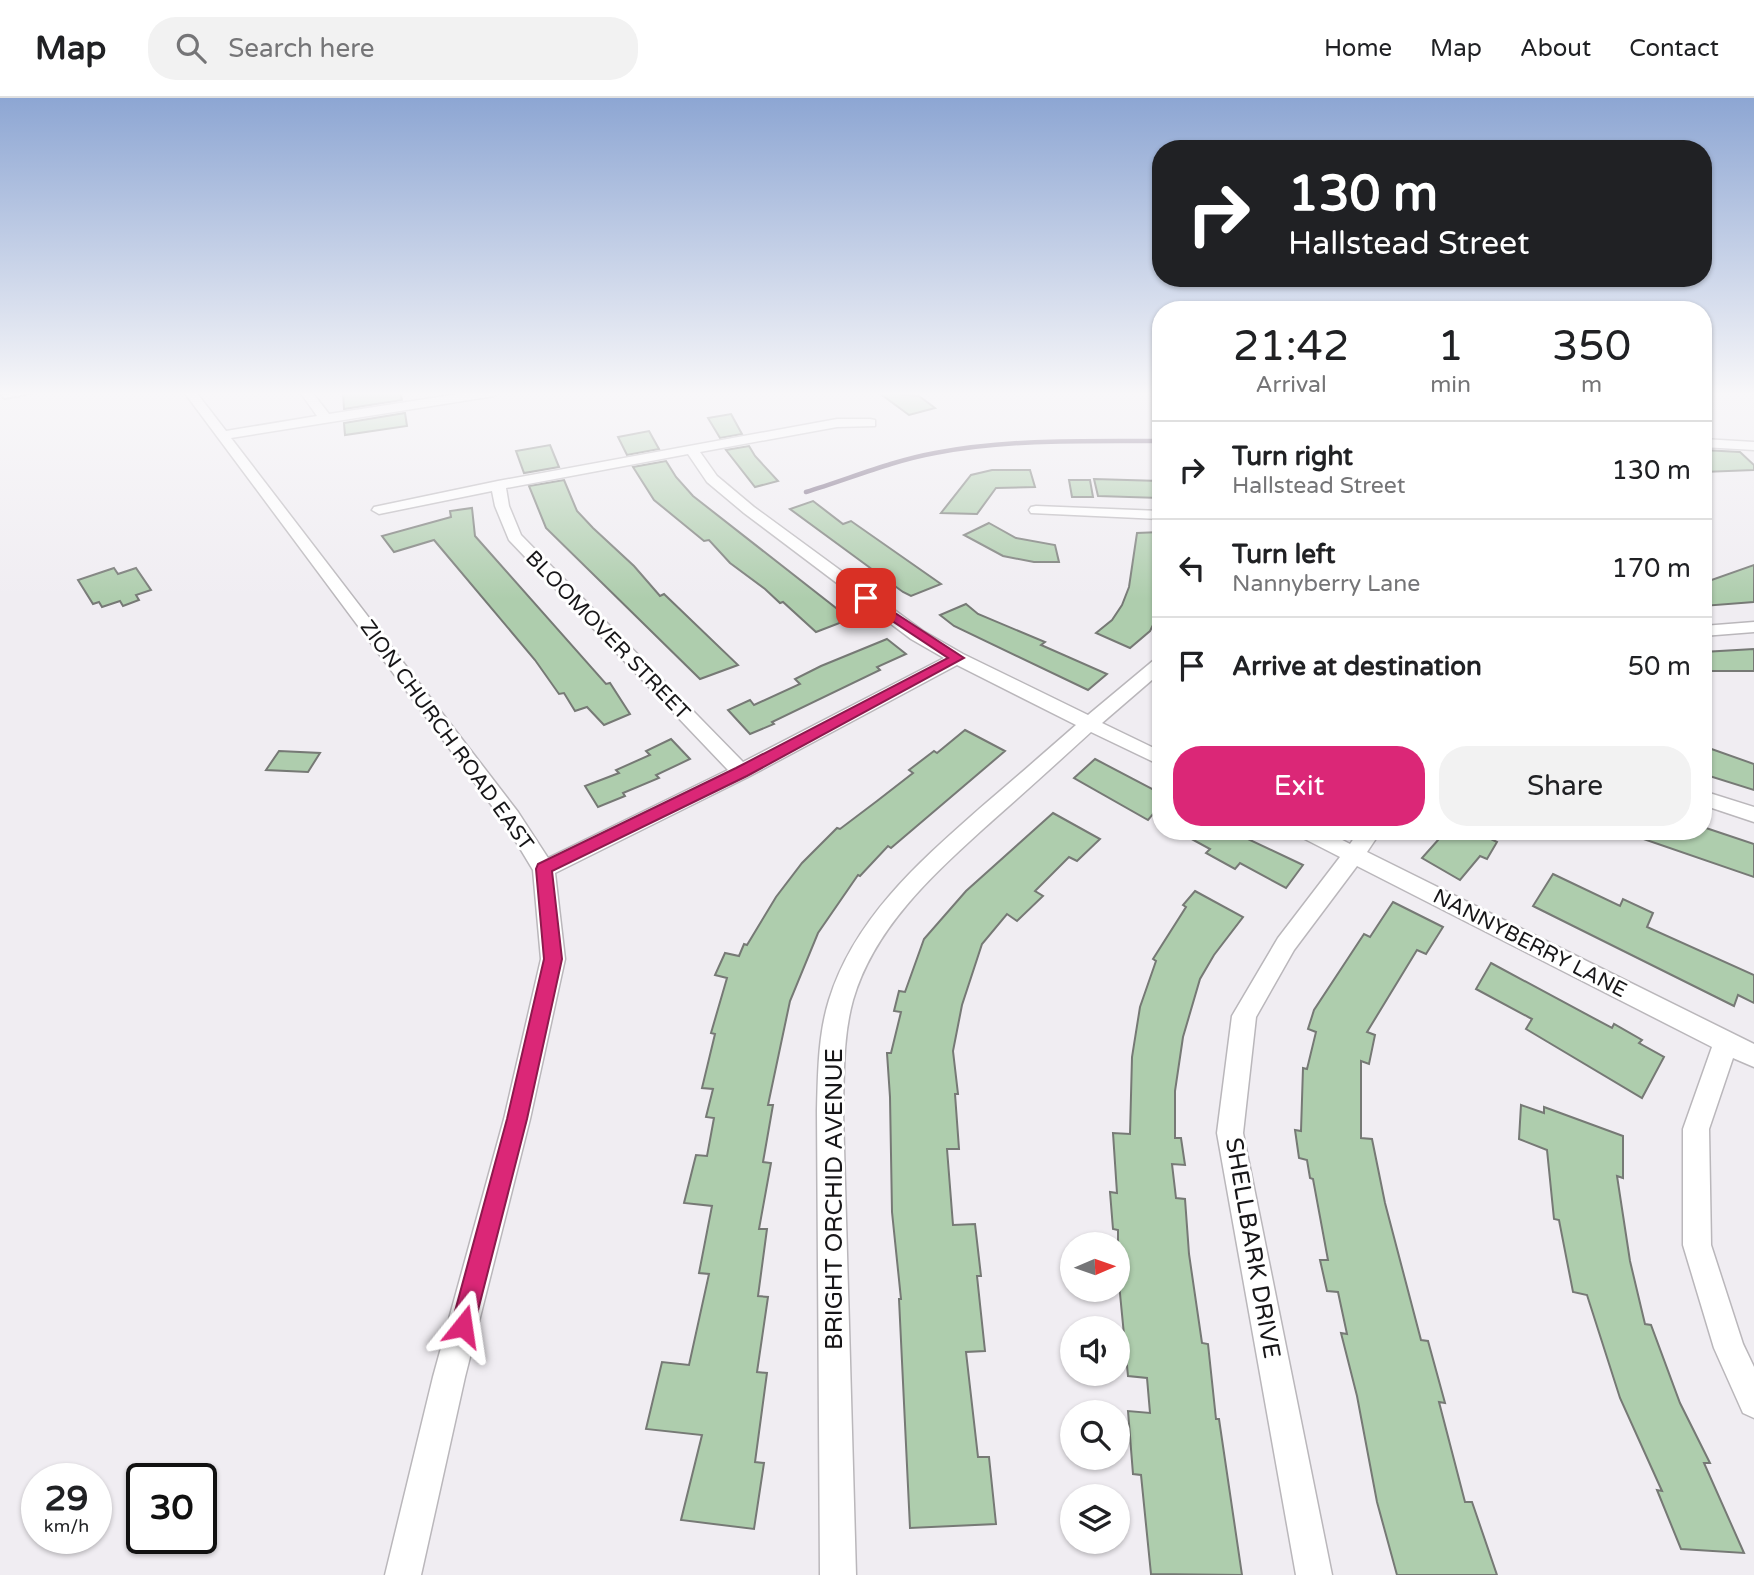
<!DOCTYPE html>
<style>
:root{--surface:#fff;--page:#f2f2f2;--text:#202124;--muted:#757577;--line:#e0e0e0;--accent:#db2777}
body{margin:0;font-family:"Varela Round",sans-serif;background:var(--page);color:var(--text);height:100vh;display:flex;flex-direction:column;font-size:26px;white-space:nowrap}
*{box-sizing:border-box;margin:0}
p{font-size:23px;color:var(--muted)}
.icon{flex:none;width:38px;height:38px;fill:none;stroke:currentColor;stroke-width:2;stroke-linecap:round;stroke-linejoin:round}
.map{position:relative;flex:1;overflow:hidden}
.panel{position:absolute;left:1152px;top:203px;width:560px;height:539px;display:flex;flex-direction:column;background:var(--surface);border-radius:28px;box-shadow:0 2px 5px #0004}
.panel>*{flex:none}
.hud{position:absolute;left:1152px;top:42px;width:560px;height:147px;border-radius:28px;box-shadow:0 2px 5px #0004;background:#202124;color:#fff;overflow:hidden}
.needle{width:46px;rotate:88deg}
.controls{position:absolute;left:1060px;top:1134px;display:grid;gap:14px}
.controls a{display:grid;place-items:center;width:70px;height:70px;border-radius:50%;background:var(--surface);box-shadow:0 2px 5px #0004;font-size:35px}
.speed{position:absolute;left:21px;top:1365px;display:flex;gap:14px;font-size:35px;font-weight:700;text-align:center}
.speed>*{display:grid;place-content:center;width:91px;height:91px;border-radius:50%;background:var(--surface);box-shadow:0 2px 5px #0004;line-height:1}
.speed small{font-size:18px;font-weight:400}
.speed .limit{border:4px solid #111;border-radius:10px;background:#fff;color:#111}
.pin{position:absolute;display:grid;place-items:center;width:60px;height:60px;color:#fff;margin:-30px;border-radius:14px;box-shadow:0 4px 10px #0006}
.me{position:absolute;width:77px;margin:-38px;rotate:15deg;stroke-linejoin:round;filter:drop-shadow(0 0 5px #0008)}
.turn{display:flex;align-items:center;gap:24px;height:147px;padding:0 21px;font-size:32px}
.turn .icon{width:91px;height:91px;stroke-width:2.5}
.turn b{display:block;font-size:49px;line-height:60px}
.eta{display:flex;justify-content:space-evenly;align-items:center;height:119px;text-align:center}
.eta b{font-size:42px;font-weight:600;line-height:49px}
.cta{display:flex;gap:14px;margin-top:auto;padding:14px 21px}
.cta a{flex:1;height:80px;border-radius:28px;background:var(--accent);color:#fff;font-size:28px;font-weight:600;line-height:80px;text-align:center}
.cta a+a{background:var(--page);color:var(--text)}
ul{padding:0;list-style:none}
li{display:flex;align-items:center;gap:21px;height:98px;padding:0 21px;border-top:2px solid var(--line)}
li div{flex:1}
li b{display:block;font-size:26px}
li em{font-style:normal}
header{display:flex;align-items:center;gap:42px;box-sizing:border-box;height:98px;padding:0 35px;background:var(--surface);border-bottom:2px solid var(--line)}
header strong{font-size:33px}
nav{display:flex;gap:38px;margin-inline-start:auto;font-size:24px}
.search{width:490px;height:63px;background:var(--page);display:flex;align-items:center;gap:18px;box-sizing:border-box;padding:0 24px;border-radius:28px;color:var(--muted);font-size:26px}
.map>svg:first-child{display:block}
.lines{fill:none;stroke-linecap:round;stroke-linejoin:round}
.stream{stroke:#7a6b84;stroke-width:4.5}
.building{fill:#aecdad;stroke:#767975;stroke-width:2}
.service-casing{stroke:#bab7bb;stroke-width:4}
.minor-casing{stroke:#bab7bb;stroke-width:3}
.service{fill:#fff;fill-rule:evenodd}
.minor{fill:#fff;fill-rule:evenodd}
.route{fill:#db2777;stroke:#8e194d;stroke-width:2}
.labels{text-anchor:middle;stroke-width:6;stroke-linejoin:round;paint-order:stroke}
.street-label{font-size:21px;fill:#171618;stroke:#fff}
.near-street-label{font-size:24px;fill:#171618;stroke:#fff}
</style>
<header>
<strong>Map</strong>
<div class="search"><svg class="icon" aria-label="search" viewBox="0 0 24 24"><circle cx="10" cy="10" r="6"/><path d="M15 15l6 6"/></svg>Search here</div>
<nav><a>Home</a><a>Map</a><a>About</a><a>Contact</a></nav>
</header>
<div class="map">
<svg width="1754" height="1477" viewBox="0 0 1754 1477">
<rect width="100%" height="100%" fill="#f0edf2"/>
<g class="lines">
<path class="stream" d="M 806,394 C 849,381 891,363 935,355 C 1009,341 1085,343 1160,343"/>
</g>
<g class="building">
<path d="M 343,294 L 400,294 L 402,302 L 344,311 Z"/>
<path d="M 878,294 L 919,298 L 935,310 L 909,317 Z"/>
<path d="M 405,315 L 407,328 L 345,337 L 344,325 Z"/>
<path d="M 731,316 L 742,336 L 720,340 L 708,320 Z"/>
<path d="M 649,333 L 659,351 L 627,357 L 618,339 Z"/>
<path d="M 550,347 L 559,369 L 524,375 L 516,353 Z"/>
<path d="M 749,348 L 755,358 L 778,383 L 755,389 L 726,352 Z"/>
<path d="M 1703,352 L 1740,354 L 1754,367 L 1754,372 L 1703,374 Z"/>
<path d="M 666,363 L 676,379 L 693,398 L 850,521 L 816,534 L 783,504 L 780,505 L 765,491 L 730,465 L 709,442 L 704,443 L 654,402 L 633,369 Z"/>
<path d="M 992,372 L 1030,372 L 1035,389 L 996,390 L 977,416 L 941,415 L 971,377 Z"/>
<path d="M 1094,381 L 1160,383 L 1160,400 L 1098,398 Z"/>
<path d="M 564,382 L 577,413 L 593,430 L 634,468 L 660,498 L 664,496 L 738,567 L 700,581 L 546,430 L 529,388 Z"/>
<path d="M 1069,382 L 1090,382 L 1093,399 L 1072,399 Z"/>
<path d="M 813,403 L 843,426 L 851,423 L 941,486 L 911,498 L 903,494 L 790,411 Z"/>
<path d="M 472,410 L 475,438 L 606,586 L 610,585 L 630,616 L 604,627 L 587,609 L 575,613 L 564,595 L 559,596 L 535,562 L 434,442 L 394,454 L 382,438 L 451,419 L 450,413 Z"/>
<path d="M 989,425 L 1016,440 L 1055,447 L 1059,464 L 1034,464 L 1003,458 L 964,437 Z"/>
<path d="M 1160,434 L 1160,513 L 1150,533 L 1130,550 L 1096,535 L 1112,522 L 1122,507 L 1129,489 L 1137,435 Z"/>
<path d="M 1754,467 L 1754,504 L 1703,508 L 1703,485 Z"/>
<path d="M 114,470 L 118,476 L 136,470 L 151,492 L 136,497 L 139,502 L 123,508 L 120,503 L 102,509 L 99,504 L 93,506 L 78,482 Z"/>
<path d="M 966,506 L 978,516 L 1045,544 L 1041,547 L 1107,576 L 1088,592 L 954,528 L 940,517 Z"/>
<path d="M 887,541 L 906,556 L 877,569 L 880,572 L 772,624 L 774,626 L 750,636 L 728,612 L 750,602 L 754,607 L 800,586 L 795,581 L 821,568 Z"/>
<path d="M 1754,551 L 1754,573 L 1703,573 L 1703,554 Z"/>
<path d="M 965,632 L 1005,653 L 891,750 L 888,748 L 860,778 L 858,777 L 818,835 L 790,903 L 768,1007 L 773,1007 L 763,1064 L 771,1065 L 759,1131 L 767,1131 L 758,1198 L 768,1199 L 757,1274 L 767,1275 L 755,1364 L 764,1365 L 754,1431 L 681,1422 L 702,1337 L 646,1331 L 662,1264 L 689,1267 L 709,1176 L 699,1175 L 712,1108 L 684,1105 L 696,1057 L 707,1058 L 714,1020 L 706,1019 L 713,991 L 702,990 L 715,936 L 711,935 L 727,880 L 715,877 L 725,855 L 739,858 L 744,846 L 747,847 L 776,799 L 802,765 L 837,730 L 840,731 L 877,703 L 913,675 L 909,672 L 934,653 L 937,655 Z"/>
<path d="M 671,641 L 690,661 L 656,677 L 659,680 L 623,695 L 625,698 L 598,709 L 585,688 L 619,675 L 616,672 L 650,657 L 646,653 Z"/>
<path d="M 1703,648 L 1754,666 L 1754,692 L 1703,676 Z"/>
<path d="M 279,653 L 320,655 L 308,674 L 266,672 Z"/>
<path d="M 1095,661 L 1160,695 L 1160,708 L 1148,722 L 1074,680 Z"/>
<path d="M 1053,715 L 1100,741 L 1077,763 L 1069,759 L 1035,793 L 1043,798 L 1017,823 L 1007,816 L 982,846 L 962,907 L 953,953 L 958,996 L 955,996 L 959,1051 L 947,1051 L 953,1127 L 975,1126 L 981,1178 L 977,1178 L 985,1253 L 966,1254 L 978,1359 L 989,1359 L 996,1426 L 910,1430 L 899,1201 L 901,1201 L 892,1114 L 890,999 L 887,955 L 891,955 L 901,914 L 894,913 L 899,893 L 905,894 L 924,841 L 966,793 Z"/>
<path d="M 1703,729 L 1754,746 L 1754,779 L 1629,736 L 1629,733 L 1703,733 Z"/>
<path d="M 1177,733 L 1231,733 L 1303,767 L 1286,790 L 1240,765 L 1235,771 L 1206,755 L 1210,751 Z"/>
<path d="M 1446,733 L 1491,733 L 1487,739 L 1497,744 L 1487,761 L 1480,758 L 1460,782 L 1422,760 Z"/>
<path d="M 1553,776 L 1620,808 L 1623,801 L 1653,815 L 1647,829 L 1754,877 L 1754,905 L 1738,897 L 1734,908 L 1533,808 Z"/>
<path d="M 1195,793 L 1243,819 L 1214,857 L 1200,881 L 1183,939 L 1175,993 L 1175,1040 L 1181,1040 L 1185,1067 L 1172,1066 L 1176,1100 L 1185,1101 L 1189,1156 L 1202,1245 L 1208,1246 L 1216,1321 L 1219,1321 L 1242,1477 L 1151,1476 L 1141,1377 L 1133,1376 L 1128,1313 L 1150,1315 L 1147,1280 L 1128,1278 L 1118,1175 L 1118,1132 L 1113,1131 L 1110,1094 L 1117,1095 L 1113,1035 L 1130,1036 L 1132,959 L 1140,909 L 1156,863 L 1153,861 L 1186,809 L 1183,807 Z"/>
<path d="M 1393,804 L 1443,829 L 1426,856 L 1417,852 L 1367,934 L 1375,937 L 1369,966 L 1361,963 L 1361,1040 L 1372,1041 L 1385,1105 L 1421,1242 L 1428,1243 L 1445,1305 L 1439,1304 L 1465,1404 L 1472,1404 L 1497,1477 L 1397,1477 L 1377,1404 L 1357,1298 L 1341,1235 L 1347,1236 L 1338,1194 L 1327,1193 L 1320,1162 L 1328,1162 L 1313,1081 L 1310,1080 L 1307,1062 L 1299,1060 L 1295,1032 L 1301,1033 L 1303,970 L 1307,971 L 1316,934 L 1308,931 L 1314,912 L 1364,836 L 1370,839 Z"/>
<path d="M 1491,865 L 1612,930 L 1614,926 L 1642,942 L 1639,945 L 1664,959 L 1642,1000 L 1526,931 L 1532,921 L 1476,891 Z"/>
<path d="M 1521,1007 L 1544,1015 L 1544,1009 L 1623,1038 L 1623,1080 L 1617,1078 L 1630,1163 L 1645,1226 L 1651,1227 L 1680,1305 L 1710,1365 L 1704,1365 L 1744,1455 L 1681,1451 L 1657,1392 L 1662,1393 L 1620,1300 L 1587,1197 L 1573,1194 L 1559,1122 L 1554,1121 L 1547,1052 L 1519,1041 Z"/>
</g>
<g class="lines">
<g class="service-casing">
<path id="service" d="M 20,294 L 36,294 L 5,300 L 2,298 Z"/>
</g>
<g class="minor-casing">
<g id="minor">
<path d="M 184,294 L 196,294 L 226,333 L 317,318 L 300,294 L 312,294 L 329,316 L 471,294 L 500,294 L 494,298 L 231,340 L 518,714 L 548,760 L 728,672 L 509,442 L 495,408 L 492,393 L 379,416 L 372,412 L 374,409 L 498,383 L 837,321 L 870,321 L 875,322 L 875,328 L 837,329 L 700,354 L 717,378 L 754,409 L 923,533 L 963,556 L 1088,617 L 1154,562 L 1160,561 L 1160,575 L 1102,625 L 1160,653 L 1160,667 L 1091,634 C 1058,664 1025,694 992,723 C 936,774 875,827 853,902 C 843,938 844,976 843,1013 L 856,1477 L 820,1477 L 817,1013 C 818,976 818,937 829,902 C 854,821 918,765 979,711 C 1012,683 1044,655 1076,627 L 957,567 L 748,679 L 555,775 L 565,861 L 530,1021 L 465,1279 L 421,1477 L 385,1477 L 433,1279 L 504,1021 L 541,861 L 533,772 L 504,724 ZM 688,356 L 707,384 L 744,415 L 911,541 L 944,560 L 743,664 L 521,437 L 509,408 L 506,390 Z"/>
<path d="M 1703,341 L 1754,344 L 1754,352 L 1703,349 Z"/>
<path d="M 1036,408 L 1160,413 L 1160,421 L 1031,415 L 1029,412 L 1031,409 Z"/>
<path d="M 1754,524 L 1754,534 L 1703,538 L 1703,528 Z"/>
<path d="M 1703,693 L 1754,709 L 1754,724 L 1703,707 Z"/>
<path d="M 1296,733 L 1325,733 L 1350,746 L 1359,733 L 1381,733 L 1367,754 L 1754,946 L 1754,969 L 1733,960 L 1709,1031 L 1711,1147 L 1743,1246 L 1754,1269 L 1754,1320 L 1743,1315 L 1714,1250 L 1683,1147 L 1683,1031 L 1712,949 L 1357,768 L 1294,852 L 1256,919 L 1243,1035 L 1332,1477 L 1296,1477 L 1217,1035 L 1232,918 L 1278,840 L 1340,759 L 1299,738 Z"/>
</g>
</g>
<use href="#service" class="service"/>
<use href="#minor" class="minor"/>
</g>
<linearGradient id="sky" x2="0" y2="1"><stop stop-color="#8da6d3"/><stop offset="0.59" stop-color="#f8f7f9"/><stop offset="1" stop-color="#f8f7f9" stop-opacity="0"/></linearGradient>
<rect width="1754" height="501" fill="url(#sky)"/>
<path class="route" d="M 866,496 L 964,560 L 747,678 L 552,773 L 562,861 L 527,1021 L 474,1228 L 471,1236 L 463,1239 L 454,1236 L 451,1228 L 507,1021 L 544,861 L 536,771 L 538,766 L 736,670 L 948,560 L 862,503 L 860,500 Z"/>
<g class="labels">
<g class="street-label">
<text transform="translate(608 537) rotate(46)" y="7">BLOOMOVER STREET</text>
<text transform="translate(447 637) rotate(54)" y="7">ZION CHURCH ROAD EAST</text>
<text transform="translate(1530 845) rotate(27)" y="7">NANNYBERRY LANE</text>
</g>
<g class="near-street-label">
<text transform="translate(834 1101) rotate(-90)" y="8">BRIGHT ORCHID AVENUE</text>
<text transform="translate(1253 1150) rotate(80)" y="8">SHELLBARK DRIVE</text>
</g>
</g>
</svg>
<div class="controls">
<a><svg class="needle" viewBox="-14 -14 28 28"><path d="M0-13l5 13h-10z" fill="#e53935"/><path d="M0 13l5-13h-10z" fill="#757577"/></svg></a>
<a><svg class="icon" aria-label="sound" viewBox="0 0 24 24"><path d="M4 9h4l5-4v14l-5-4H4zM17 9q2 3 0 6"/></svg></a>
<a><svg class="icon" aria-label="search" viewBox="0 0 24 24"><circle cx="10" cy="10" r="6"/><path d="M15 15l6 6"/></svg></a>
<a><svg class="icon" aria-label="layers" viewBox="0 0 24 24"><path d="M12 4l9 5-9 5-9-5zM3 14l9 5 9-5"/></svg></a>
</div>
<div class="speed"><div>29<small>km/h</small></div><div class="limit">30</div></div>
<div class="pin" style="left:866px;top:500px;background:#d93025"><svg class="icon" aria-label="arrive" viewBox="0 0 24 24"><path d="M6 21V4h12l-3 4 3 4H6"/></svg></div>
<svg class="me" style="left:463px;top:1228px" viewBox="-20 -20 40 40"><path d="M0-17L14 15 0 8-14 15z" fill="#db2777" stroke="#fff" stroke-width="4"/></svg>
<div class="hud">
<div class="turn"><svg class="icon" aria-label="right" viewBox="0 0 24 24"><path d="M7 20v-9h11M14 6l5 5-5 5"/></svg><div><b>130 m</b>Hallstead Street</div></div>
</div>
<section class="panel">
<div class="eta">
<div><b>21:42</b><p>Arrival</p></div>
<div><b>1</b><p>min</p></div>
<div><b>350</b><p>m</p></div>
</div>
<ul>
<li><svg class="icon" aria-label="right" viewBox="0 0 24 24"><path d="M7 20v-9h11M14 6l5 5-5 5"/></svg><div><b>Turn right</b><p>Hallstead Street</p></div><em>130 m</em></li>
<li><svg class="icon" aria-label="left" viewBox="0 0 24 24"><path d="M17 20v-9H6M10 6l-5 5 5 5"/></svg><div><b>Turn left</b><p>Nannyberry Lane</p></div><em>170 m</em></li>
<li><svg class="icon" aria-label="arrive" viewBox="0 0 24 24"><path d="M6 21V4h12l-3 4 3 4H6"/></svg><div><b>Arrive at destination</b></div><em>50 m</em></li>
</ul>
<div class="cta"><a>Exit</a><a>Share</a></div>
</section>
</div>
